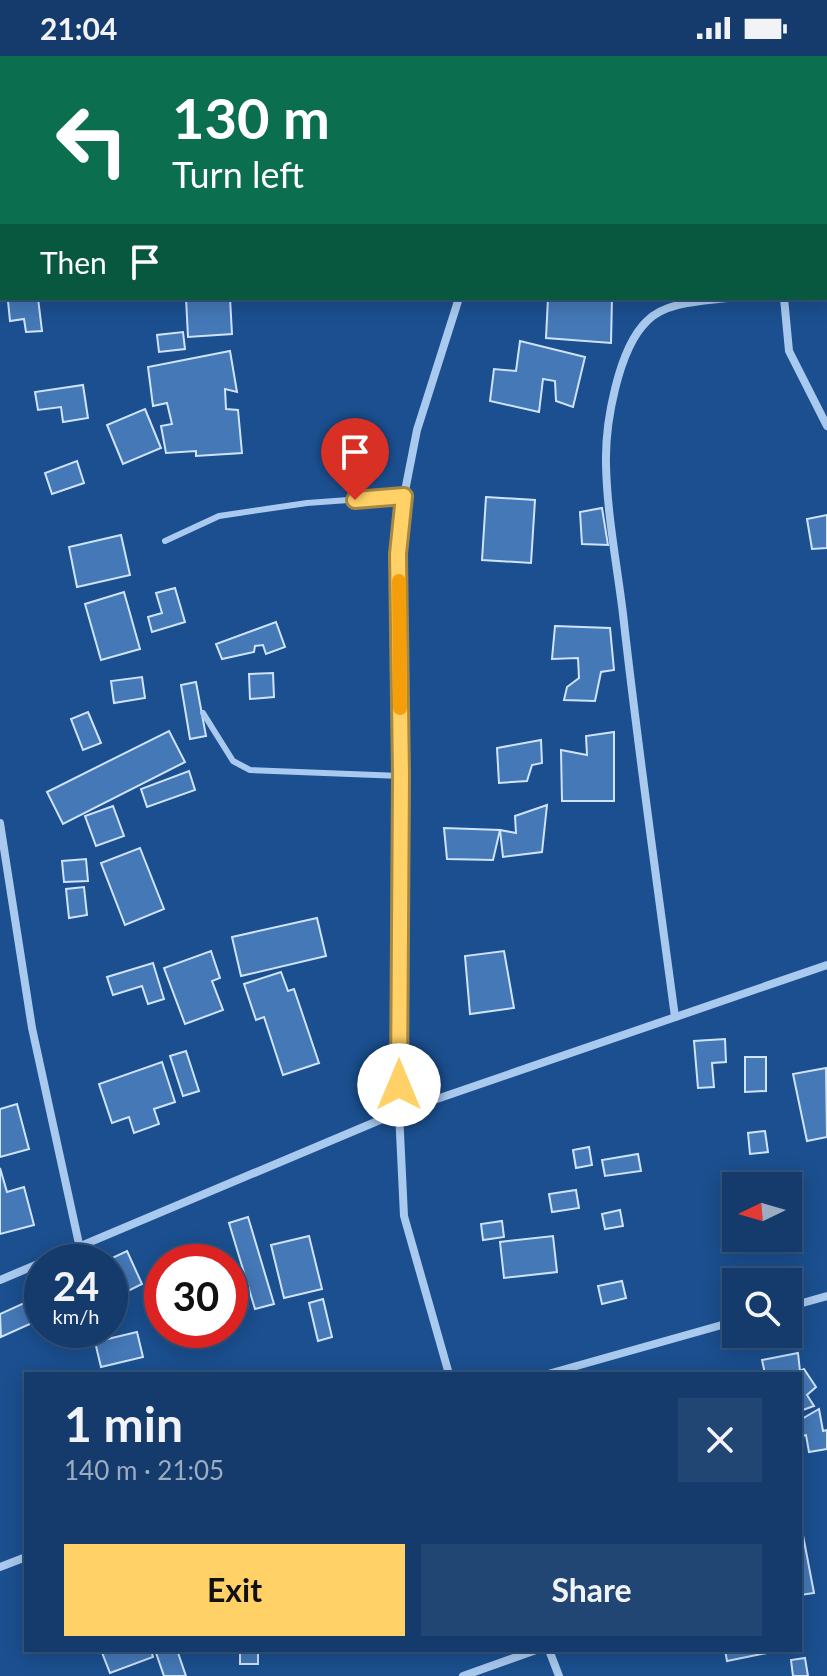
<!DOCTYPE html>
<meta charset="utf-8">
<style>
:root{--surface:#143b6b;--page:#214673;--text:#f1f3f6;--muted:#9dadc1;--line:#33557e;--accent:#ffd166}
body{margin:0;font-family:Lato,sans-serif;background:var(--page);color:var(--text);height:100vh;display:flex;flex-direction:column;font-size:30px;white-space:nowrap}
*{box-sizing:border-box;margin:0}
p{font-size:26px;color:var(--muted)}
.icon{flex:none;width:44px;height:44px;fill:none;stroke:currentColor;stroke-width:2;stroke-linecap:round;stroke-linejoin:round}
.map{position:relative;flex:1;overflow:hidden}
.drawer{position:absolute;left:24px;top:1316px;width:778px;height:280px;display:flex;flex-direction:column;background:var(--surface);border-radius:0px;box-shadow:0 4px 20px #0003,0 0 0 2px var(--line)}
.drawer>*{flex:none}
.guide{position:absolute;left:0px;top:0px;width:828px;height:244px;box-shadow:0 4px 20px #0003,0 0 0 2px var(--line);background:#0b6e4f;color:#fff;overflow:hidden}
.needle{width:52px;rotate:265deg}
.controls{position:absolute;left:722px;top:1116px;display:grid;gap:16px}
.controls a{display:grid;place-items:center;width:80px;height:80px;border-radius:0px;background:var(--surface);box-shadow:0 4px 20px #0003,0 0 0 2px var(--line);font-size:40px}
.speed{position:absolute;left:24px;top:1188px;display:flex;gap:16px;font-size:40px;font-weight:700;text-align:center}
.speed>*{display:grid;place-content:center;width:104px;height:104px;border-radius:50%;background:var(--surface);box-shadow:0 4px 20px #0003,0 0 0 2px var(--line);line-height:1}
.speed small{font-size:20px;font-weight:400}
.speed .limit{border:12px solid #d22;background:#fff;color:#111}
.pin{position:absolute;display:grid;place-items:center;width:68px;height:68px;color:#fff;margin:-82px -34px;border-radius:50% 50% 50% 0;rotate:-45deg;box-shadow:0 0 8px #0007}
.pin .icon{rotate:45deg}
.me{position:absolute;width:88px;margin:-44px;rotate:0deg;stroke-linejoin:round;filter:drop-shadow(0 0 6px #0008)}
.turn{display:flex;align-items:center;gap:28px;height:168px;padding:0 40px;font-size:36px}
.turn .icon{width:104px;height:104px;stroke-width:2.5}
.turn b{display:block;font-size:56px;line-height:68px}
.then{display:flex;align-items:center;height:76px;padding:0 40px;background:#0003;gap:16px;font-size:30px}
.round{display:grid;place-items:center;flex:none;width:84px;height:84px;border-radius:0px;background:var(--page)}
.head{display:flex;align-items:center;justify-content:space-between;height:136px;padding:0 40px}
h1{font-size:48px;font-weight:700;line-height:60px}
.primary-button{display:flex;gap:16px;margin-top:auto;padding:16px 40px}
.primary-button a{flex:1;height:92px;border-radius:0px;background:var(--accent);color:#111;font-size:32px;font-weight:700;line-height:92px;text-align:center}
.primary-button a+a{background:var(--page);color:var(--text)}
.status{display:flex;justify-content:space-between;align-items:center;height:56px;padding:0 40px;background:var(--surface);direction:ltr}
.status svg{height:22px;fill:currentColor}
.map>svg:first-child{display:block}
.building{fill:#4478b7;stroke:#cfe3fa;stroke-width:2}
.lines{fill:none;stroke-linecap:round;stroke-linejoin:round}
.service{stroke:#a9c9ee;stroke-width:6}
.minor{stroke:#a9c9ee;stroke-width:8}
.route-casing{stroke:#a68842;stroke-width:20}
.route{stroke:#ffd166;stroke-width:14}
.slow{stroke:#f59e0b;stroke-width:14}
</style>
<div class="status"><b>21:04</b><svg viewBox="0 0 49 12"><path d="M0 12V9h3v3zM5 12V6h3v6zM10 12V3h3v9zM15 12V0h3v12zM26 1h20v11H26zM47 4h2v5h-2z"/></svg></div>
<div class="map">
<svg width="827" height="1620" viewBox="0 0 827 1620">
<rect width="100%" height="100%" fill="#1b4f8f"/>
<g class="building">
<path d="M 38,242 L 42,275 L 26,276 L 24,263 L 10,265 L 8,245 Z"/>
<path d="M 186,242 L 230,242 L 232,278 L 188,281 Z"/>
<path d="M 548,242 L 612,242 L 611,287 L 546,282 Z"/>
<path d="M 183,276 L 185,293 L 159,296 L 157,279 Z"/>
<path d="M 520,285 L 585,301 L 573,351 L 556,345 L 555,325 L 543,323 L 539,356 L 490,345 L 494,313 L 516,315 Z"/>
<path d="M 230,295 L 237,336 L 225,333 L 226,353 L 238,354 L 242,397 L 196,400 L 196,395 L 166,397 L 161,370 L 172,368 L 167,347 L 153,350 L 148,311 Z"/>
<path d="M 83,329 L 88,362 L 63,366 L 61,351 L 38,354 L 35,336 Z"/>
<path d="M 145,353 L 161,392 L 123,408 L 107,369 Z"/>
<path d="M 77,405 L 84,427 L 52,438 L 45,417 Z"/>
<path d="M 486,441 L 535,444 L 531,507 L 482,504 Z"/>
<path d="M 602,452 L 608,489 L 582,488 L 580,456 Z"/>
<path d="M 827,459 L 827,492 L 812,493 L 807,463 Z"/>
<path d="M 121,479 L 130,519 L 77,531 L 69,491 Z"/>
<path d="M 175,532 L 185,566 L 152,576 L 148,561 L 162,557 L 156,537 Z"/>
<path d="M 124,536 L 140,593 L 101,604 L 85,548 Z"/>
<path d="M 276,566 L 285,591 L 266,598 L 263,589 L 255,590 L 254,596 L 222,603 L 216,588 Z"/>
<path d="M 555,570 L 610,572 L 614,614 L 601,616 L 595,645 L 564,644 L 567,631 L 579,622 L 578,602 L 552,603 Z"/>
<path d="M 273,617 L 274,641 L 250,643 L 249,618 Z"/>
<path d="M 142,621 L 145,642 L 114,647 L 111,625 Z"/>
<path d="M 196,626 L 206,680 L 190,683 L 181,629 Z"/>
<path d="M 88,656 L 101,687 L 83,694 L 71,663 Z"/>
<path d="M 169,675 L 185,706 L 63,768 L 47,736 Z"/>
<path d="M 614,676 L 614,745 L 562,745 L 561,694 L 587,699 L 586,680 Z"/>
<path d="M 541,684 L 542,707 L 532,709 L 527,725 L 499,727 L 497,692 Z"/>
<path d="M 189,715 L 195,734 L 147,751 L 141,733 Z"/>
<path d="M 547,749 L 542,796 L 503,801 L 500,774 L 516,777 L 515,760 Z"/>
<path d="M 113,750 L 124,780 L 96,790 L 85,760 Z"/>
<path d="M 444,772 L 500,774 L 493,804 L 447,803 Z"/>
<path d="M 140,792 L 164,853 L 125,869 L 101,807 Z"/>
<path d="M 86,803 L 88,825 L 64,826 L 62,805 Z"/>
<path d="M 84,831 L 87,859 L 69,862 L 66,833 Z"/>
<path d="M 317,862 L 326,900 L 241,920 L 232,881 Z"/>
<path d="M 211,895 L 220,922 L 212,925 L 223,954 L 185,968 L 164,912 Z"/>
<path d="M 504,895 L 514,952 L 470,958 L 465,900 Z"/>
<path d="M 153,907 L 164,943 L 148,948 L 142,930 L 113,939 L 107,921 Z"/>
<path d="M 281,916 L 288,935 L 294,933 L 319,1007 L 283,1019 L 264,961 L 256,964 L 244,928 Z"/>
<path d="M 725,983 L 726,1006 L 712,1007 L 714,1031 L 698,1032 L 694,985 Z"/>
<path d="M 186,995 L 199,1035 L 183,1040 L 170,1000 Z"/>
<path d="M 745,1001 L 766,1001 L 766,1035 L 745,1036 Z"/>
<path d="M 162,1006 L 175,1046 L 154,1053 L 159,1068 L 134,1077 L 129,1061 L 112,1067 L 99,1028 Z"/>
<path d="M 826,1012 L 827,1081 L 807,1085 L 793,1018 Z"/>
<path d="M 17,1048 L 29,1093 L 0,1101 L 0,1053 Z"/>
<path d="M 765,1075 L 768,1096 L 750,1098 L 748,1077 Z"/>
<path d="M 589,1091 L 592,1109 L 576,1112 L 573,1094 Z"/>
<path d="M 638,1098 L 641,1115 L 605,1120 L 602,1104 Z"/>
<path d="M 0,1112 L 7,1136 L 24,1131 L 34,1169 L 0,1178 Z"/>
<path d="M 576,1134 L 579,1152 L 552,1156 L 549,1138 Z"/>
<path d="M 620,1154 L 623,1170 L 605,1173 L 602,1158 Z"/>
<path d="M 248,1161 L 274,1248 L 255,1253 L 229,1167 Z"/>
<path d="M 502,1165 L 504,1181 L 483,1184 L 481,1168 Z"/>
<path d="M 309,1180 L 322,1233 L 284,1242 L 271,1189 Z"/>
<path d="M 553,1180 L 557,1216 L 504,1222 L 500,1186 Z"/>
<path d="M 127,1195 L 142,1228 L 126,1236 L 110,1203 Z"/>
<path d="M 622,1225 L 626,1242 L 602,1248 L 598,1230 Z"/>
<path d="M 33,1243 L 41,1263 L 1,1281 L 0,1258 Z"/>
<path d="M 323,1243 L 332,1281 L 318,1285 L 309,1247 Z"/>
<path d="M 137,1276 L 143,1301 L 101,1311 L 95,1286 Z"/>
<path d="M 798,1297 L 800,1315 L 804,1313 L 816,1331 L 807,1339 L 814,1350 L 800,1355 L 800,1318 L 765,1318 L 762,1304 Z"/>
<path d="M 819,1353 L 823,1375 L 827,1374 L 827,1393 L 809,1396 L 806,1379 L 800,1381 L 800,1364 Z"/>
<path d="M 802,1474 L 814,1537 L 800,1539 L 800,1475 Z"/>
<path d="M 101,1594 L 151,1594 L 153,1601 L 110,1617 Z"/>
<path d="M 155,1594 L 177,1594 L 186,1620 L 164,1620 Z"/>
<path d="M 258,1594 L 258,1608 L 240,1608 L 240,1595 L 230,1595 Z"/>
<path d="M 725,1594 L 766,1594 L 767,1597 L 727,1605 Z"/>
<path d="M 805,1602 L 808,1620 L 793,1620 L 791,1604 Z"/>
</g>
<g class="lines">
<g class="service">
<path d="M 165,485 L 219,460 L 307,447 L 404,440"/>
<path d="M 203,657 L 233,705 L 250,714 L 401,720"/>
</g>
<g class="minor">
<path d="M 796,0 L 796,2"/>
<path d="M 259,2 L 260,0"/>
<path d="M 538,2 L 539,0"/>
<path d="M 0,209 L 2,209"/>
<path d="M 784,242 L 789,295 L 827,370"/>
<path d="M 0,767 L 32,972 L 79,1188"/>
<path d="M 675,961 C 657,827 638,693 623,558 C 617,509 607,458 606,408 C 605,368 618,293 647,265 C 665,246 702,245 727,242"/>
<path d="M 0,1224 L 399,1056 L 827,909"/>
<path d="M 788,1251 L 827,1240"/>
<path d="M 449,1318 L 404,1160 L 399,1056 L 401,720 L 398,498 L 404,440 L 417,374 L 459,242"/>
<path d="M 548,1318 L 736,1265"/>
<path d="M 0,1511 L 26,1501"/>
<path d="M 549,1594 L 559,1620"/>
<path d="M 463,1620 L 536,1594"/>
</g>
</g>
<g class="lines">
<g class="route-casing">
<path id="route" d="M 355,444 L 404,440 L 398,498 L 401,720 L 399,1029"/>
</g>
<use href="#route" class="route"/>
<path class="slow" d="M 399,525 L 400,652"/>
</g>
</svg>
<div class="controls">
<a><svg class="needle" viewBox="-14 -14 28 28"><path d="M0-13l5 13h-10z" fill="#e53935"/><path d="M0 13l5-13h-10z" fill="#9dadc1"/></svg></a>
<a><svg class="icon" aria-label="search" viewBox="0 0 24 24"><circle cx="10" cy="10" r="6"/><path d="M15 15l6 6"/></svg></a>
</div>
<div class="speed"><div>24<small>km/h</small></div><div class="limit">30</div></div>
<div class="pin" style="left:355px;top:444px;background:#d93025"><svg class="icon" aria-label="arrive" viewBox="0 0 24 24"><path d="M6 21V4h12l-3 4 3 4H6"/></svg></div>
<svg class="me" style="left:399px;top:1029px" viewBox="-20 -20 40 40"><circle r="19" fill="#fff"/><path d="M0-13L10 11 0 6-10 11z" fill="#ffd166"/></svg>
<div class="guide">
<div class="turn"><svg class="icon" aria-label="left" viewBox="0 0 24 24"><path d="M17 20v-9H6M10 6l-5 5 5 5"/></svg><div><b>130 m</b>Turn left</div></div>
<div class="then">Then<svg class="icon" aria-label="arrive" viewBox="0 0 24 24"><path d="M6 21V4h12l-3 4 3 4H6"/></svg></div>
</div>
<section class="drawer">
<div class="head"><div><h1>1 min</h1><p>140 m · 21:05</p></div><a class="round"><svg class="icon" aria-label="close" viewBox="0 0 24 24"><path d="M6 6l12 12M18 6L6 18"/></svg></a></div>
<div class="primary-button"><a>Exit</a><a>Share</a></div>
</section>
</div>
